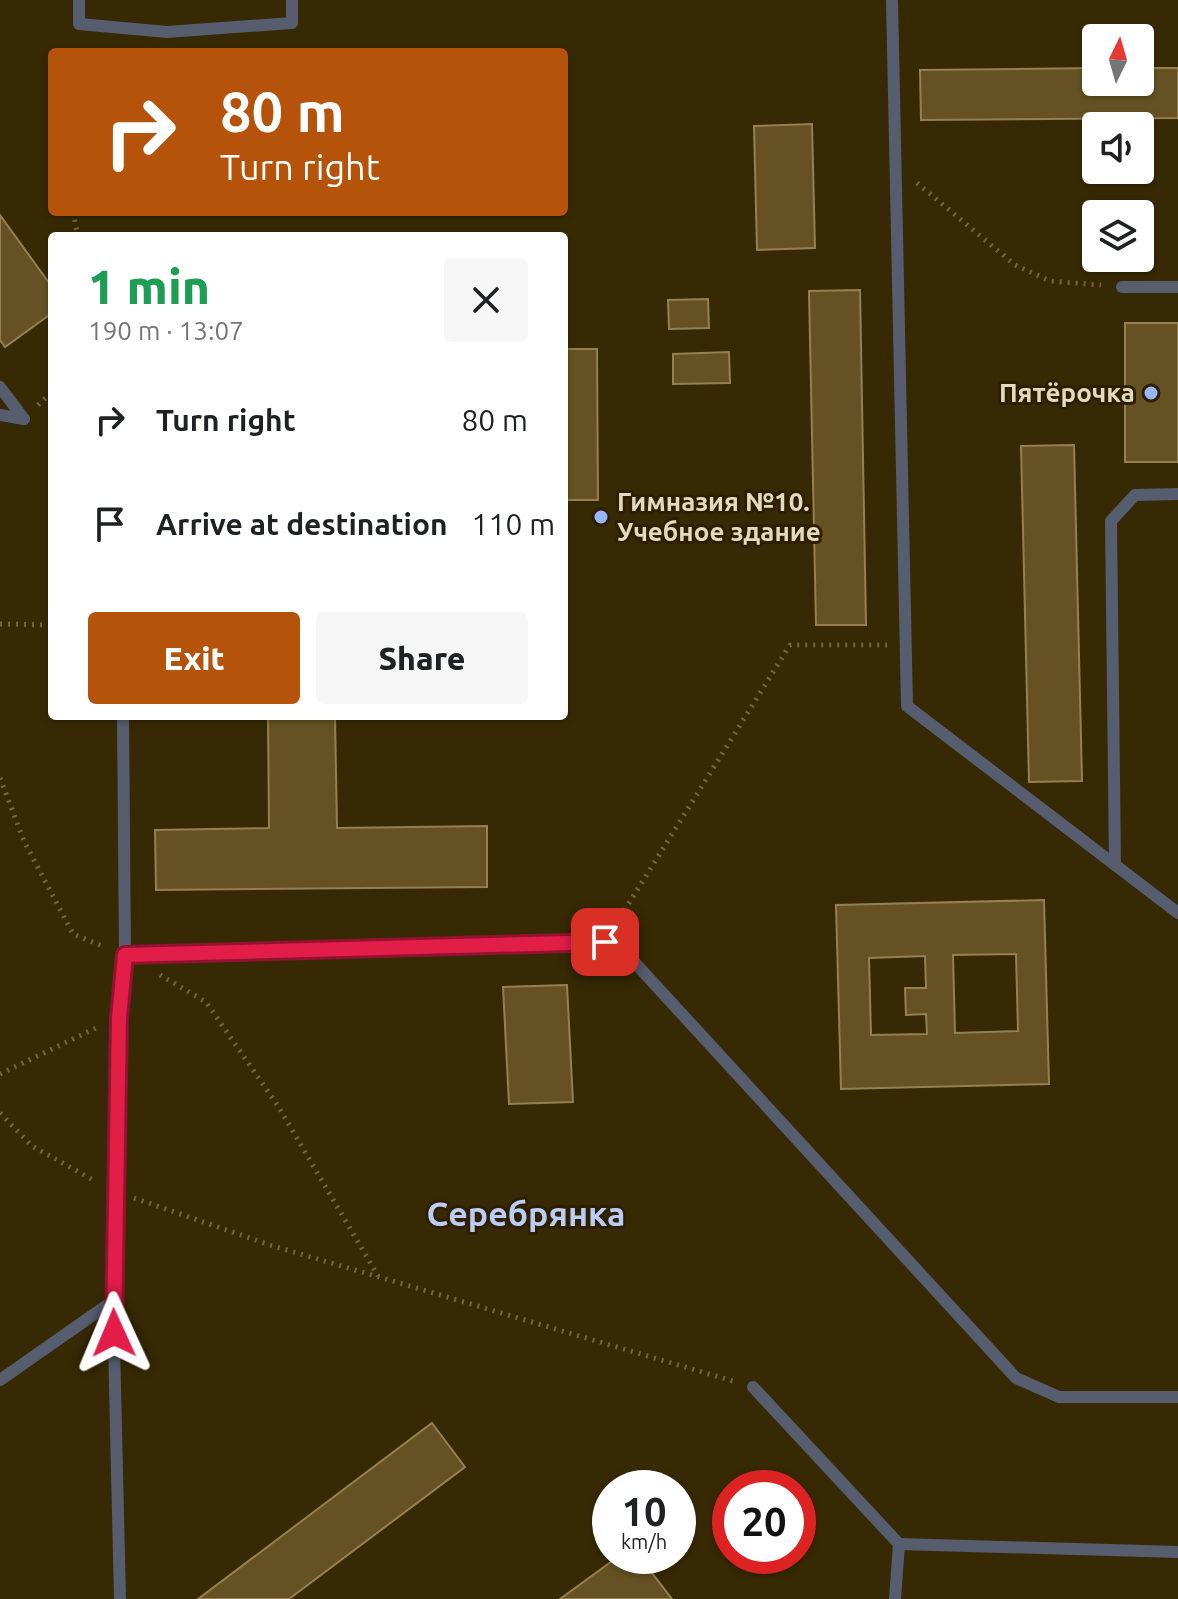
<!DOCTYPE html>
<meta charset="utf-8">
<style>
:root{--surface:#fff;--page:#f6f6f6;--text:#202124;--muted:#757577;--accent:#b45309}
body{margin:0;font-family:Ubuntu,sans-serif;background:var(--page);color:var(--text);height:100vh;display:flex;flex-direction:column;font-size:30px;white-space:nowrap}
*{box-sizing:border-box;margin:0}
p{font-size:26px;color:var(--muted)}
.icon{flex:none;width:44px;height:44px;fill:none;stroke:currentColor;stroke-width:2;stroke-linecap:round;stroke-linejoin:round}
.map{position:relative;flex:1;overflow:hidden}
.details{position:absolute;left:48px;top:232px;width:520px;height:488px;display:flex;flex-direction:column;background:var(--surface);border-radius:8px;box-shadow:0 2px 6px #0004}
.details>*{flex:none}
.banner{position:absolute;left:48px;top:48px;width:520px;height:168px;border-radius:8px;box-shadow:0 2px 6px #0004;background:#b45309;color:#fff;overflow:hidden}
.needle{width:52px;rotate:5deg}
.controls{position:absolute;left:1082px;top:24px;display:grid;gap:16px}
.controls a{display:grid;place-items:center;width:72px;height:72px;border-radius:8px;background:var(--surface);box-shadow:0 2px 6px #0004;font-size:40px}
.speed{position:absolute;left:592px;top:1470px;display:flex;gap:16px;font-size:40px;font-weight:700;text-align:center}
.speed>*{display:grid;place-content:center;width:104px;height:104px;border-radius:50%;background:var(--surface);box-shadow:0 2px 6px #0004;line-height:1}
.speed small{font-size:20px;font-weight:400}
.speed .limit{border:12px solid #d22;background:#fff;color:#111}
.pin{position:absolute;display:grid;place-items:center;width:68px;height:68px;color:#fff;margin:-34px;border-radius:16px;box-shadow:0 4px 12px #0006}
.me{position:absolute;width:88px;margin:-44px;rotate:359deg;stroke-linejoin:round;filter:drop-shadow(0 0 6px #0008)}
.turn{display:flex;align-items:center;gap:28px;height:168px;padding:0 40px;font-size:36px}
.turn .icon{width:104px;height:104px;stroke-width:2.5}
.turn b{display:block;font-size:56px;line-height:68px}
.round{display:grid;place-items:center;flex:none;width:84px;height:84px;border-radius:8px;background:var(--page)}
.head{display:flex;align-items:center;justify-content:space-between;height:136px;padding:0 40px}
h1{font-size:48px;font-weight:800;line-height:60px;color:#1e9e55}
.cta{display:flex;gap:16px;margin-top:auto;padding:16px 40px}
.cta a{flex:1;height:92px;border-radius:8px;background:var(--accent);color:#fff;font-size:32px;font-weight:800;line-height:92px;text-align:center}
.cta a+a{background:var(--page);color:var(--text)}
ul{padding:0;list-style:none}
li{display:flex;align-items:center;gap:24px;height:104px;padding:0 40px}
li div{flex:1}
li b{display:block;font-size:30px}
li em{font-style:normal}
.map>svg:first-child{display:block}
.building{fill:#655123;stroke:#948051;stroke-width:2;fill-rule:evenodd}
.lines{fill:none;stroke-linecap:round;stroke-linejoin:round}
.path{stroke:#726545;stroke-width:5;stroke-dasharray:2 6;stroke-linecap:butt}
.lane{stroke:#555d6f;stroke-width:12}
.route-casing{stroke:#92132f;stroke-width:20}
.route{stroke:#e11d48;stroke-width:14}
.poi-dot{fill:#98b6fd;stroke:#2d1f00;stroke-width:3}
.labels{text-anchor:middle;stroke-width:6;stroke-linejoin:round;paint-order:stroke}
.poi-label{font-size:26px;font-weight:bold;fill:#e4d9c1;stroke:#2d1f00;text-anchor:end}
.district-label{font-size:34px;font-weight:bold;fill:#bbcdf5;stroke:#2d1f00}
</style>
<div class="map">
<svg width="1178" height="1599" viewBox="0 0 1178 1599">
<rect width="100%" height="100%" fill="#372904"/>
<g class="building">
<path d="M 1096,68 L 1096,82 L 1140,82 L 1140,68 L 1178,68 L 1178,118 L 921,120 L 920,70 Z"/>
<path d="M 812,124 L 815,248 L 757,250 L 754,126 Z"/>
<path d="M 0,215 L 52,287 L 52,313 L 5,347 L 0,340 Z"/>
<path d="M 860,290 L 866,625 L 816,625 L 809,291 Z"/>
<path d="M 708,299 L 709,328 L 669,329 L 668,300 Z"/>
<rect x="1125" y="323" width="53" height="139"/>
<path d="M 564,349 L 597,349 L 598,500 L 564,500 Z"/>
<path d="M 729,352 L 730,383 L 673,384 L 673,354 Z"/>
<path d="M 1074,445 L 1082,781 L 1029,782 L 1021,446 Z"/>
<path d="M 268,716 L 335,716 L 337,828 L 487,826 L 487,887 L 156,890 L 155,830 L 269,828 Z"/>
<path d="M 1044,900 L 1049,1084 L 841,1089 L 836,905 ZM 1016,954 L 1018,1031 L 955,1033 L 953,955 ZM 925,956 L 926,988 L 905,988 L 906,1015 L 926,1014 L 927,1034 L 871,1035 L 869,958 Z"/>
<path d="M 567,985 L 573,1102 L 509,1104 L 503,987 Z"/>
<path d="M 432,1423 L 465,1467 L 289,1599 L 198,1599 Z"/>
<path d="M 619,1556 L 639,1556 L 672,1599 L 560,1599 Z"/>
</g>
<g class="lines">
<g class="path">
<path d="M 917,183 L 1015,265 L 1050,281 L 1101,285"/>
<path d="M 73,212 L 78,236"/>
<path d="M 38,405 L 52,392"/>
<path d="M 0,624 L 52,625"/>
<path d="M 0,778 L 24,841 L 73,934 L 105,947"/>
<path d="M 616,924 L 790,645 L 887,645"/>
<path d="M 160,975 L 206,1002 L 278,1106 L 378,1276"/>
<path d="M 0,1074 L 100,1026"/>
<path d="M 0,1113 L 32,1146 L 95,1181"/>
<path d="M 134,1198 L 270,1245 L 736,1382"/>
</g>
<g class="lane">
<path d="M 79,0 L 79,24 L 167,32 L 292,23 L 292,0"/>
<path d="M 892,0 L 907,706 L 1178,913"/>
<path d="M 1122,287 L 1178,287"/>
<path d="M 0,387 L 24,419"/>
<path d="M 0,415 L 24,419"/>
<path d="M 1115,865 L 1111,521 L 1135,495 L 1178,494"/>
<path d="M 125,955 L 605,942 L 636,964 L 1016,1378 L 1059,1397 L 1178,1397"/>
<path d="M 113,1301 L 120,1599"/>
<path d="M 0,1380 L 113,1301 L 119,1018 L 125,955 L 123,716"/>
<path d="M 753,1387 L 899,1544"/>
<path d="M 895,1599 L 899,1544 L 1178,1552"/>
</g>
</g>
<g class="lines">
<g class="route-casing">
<path id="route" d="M 114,1333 L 119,1018 L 125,955 L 605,942"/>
</g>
<use href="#route" class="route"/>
</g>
<g class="poi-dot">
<circle cx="1151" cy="393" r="8"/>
<circle cx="601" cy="517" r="8"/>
</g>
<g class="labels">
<g class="poi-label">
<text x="1135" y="402">Пятёрочка</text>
<text x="617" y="511" text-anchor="start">Гимназия №10.<tspan x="617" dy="30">Учебное здание</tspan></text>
</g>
<g class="district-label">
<text x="526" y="1226">Серебрянка</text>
</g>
</g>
</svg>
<div class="controls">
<a><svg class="needle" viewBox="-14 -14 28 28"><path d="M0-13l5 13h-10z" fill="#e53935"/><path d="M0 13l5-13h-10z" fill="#757577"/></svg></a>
<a><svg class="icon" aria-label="sound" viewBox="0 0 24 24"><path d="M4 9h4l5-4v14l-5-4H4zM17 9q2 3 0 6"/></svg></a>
<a><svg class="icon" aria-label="layers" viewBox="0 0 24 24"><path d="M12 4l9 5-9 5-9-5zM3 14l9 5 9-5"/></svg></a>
</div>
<div class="speed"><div>10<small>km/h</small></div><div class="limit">20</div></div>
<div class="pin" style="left:605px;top:942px;background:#d93025"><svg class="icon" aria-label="arrive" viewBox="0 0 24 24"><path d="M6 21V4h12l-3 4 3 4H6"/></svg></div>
<svg class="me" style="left:114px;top:1333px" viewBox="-20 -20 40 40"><path d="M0-17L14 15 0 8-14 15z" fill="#e11d48" stroke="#fff" stroke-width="4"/></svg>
<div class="banner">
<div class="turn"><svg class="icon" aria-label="right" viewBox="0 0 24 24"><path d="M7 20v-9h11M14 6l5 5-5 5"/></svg><div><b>80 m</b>Turn right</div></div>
</div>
<section class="details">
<div class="head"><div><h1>1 min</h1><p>190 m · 13:07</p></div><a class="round"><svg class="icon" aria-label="close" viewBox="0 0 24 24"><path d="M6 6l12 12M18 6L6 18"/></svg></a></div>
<ul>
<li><svg class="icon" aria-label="right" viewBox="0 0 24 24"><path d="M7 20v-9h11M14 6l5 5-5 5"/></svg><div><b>Turn right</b></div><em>80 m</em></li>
<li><svg class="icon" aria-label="arrive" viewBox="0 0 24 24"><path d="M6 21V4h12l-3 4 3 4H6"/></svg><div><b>Arrive at destination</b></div><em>110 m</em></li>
</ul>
<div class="cta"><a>Exit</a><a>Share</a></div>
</section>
</div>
